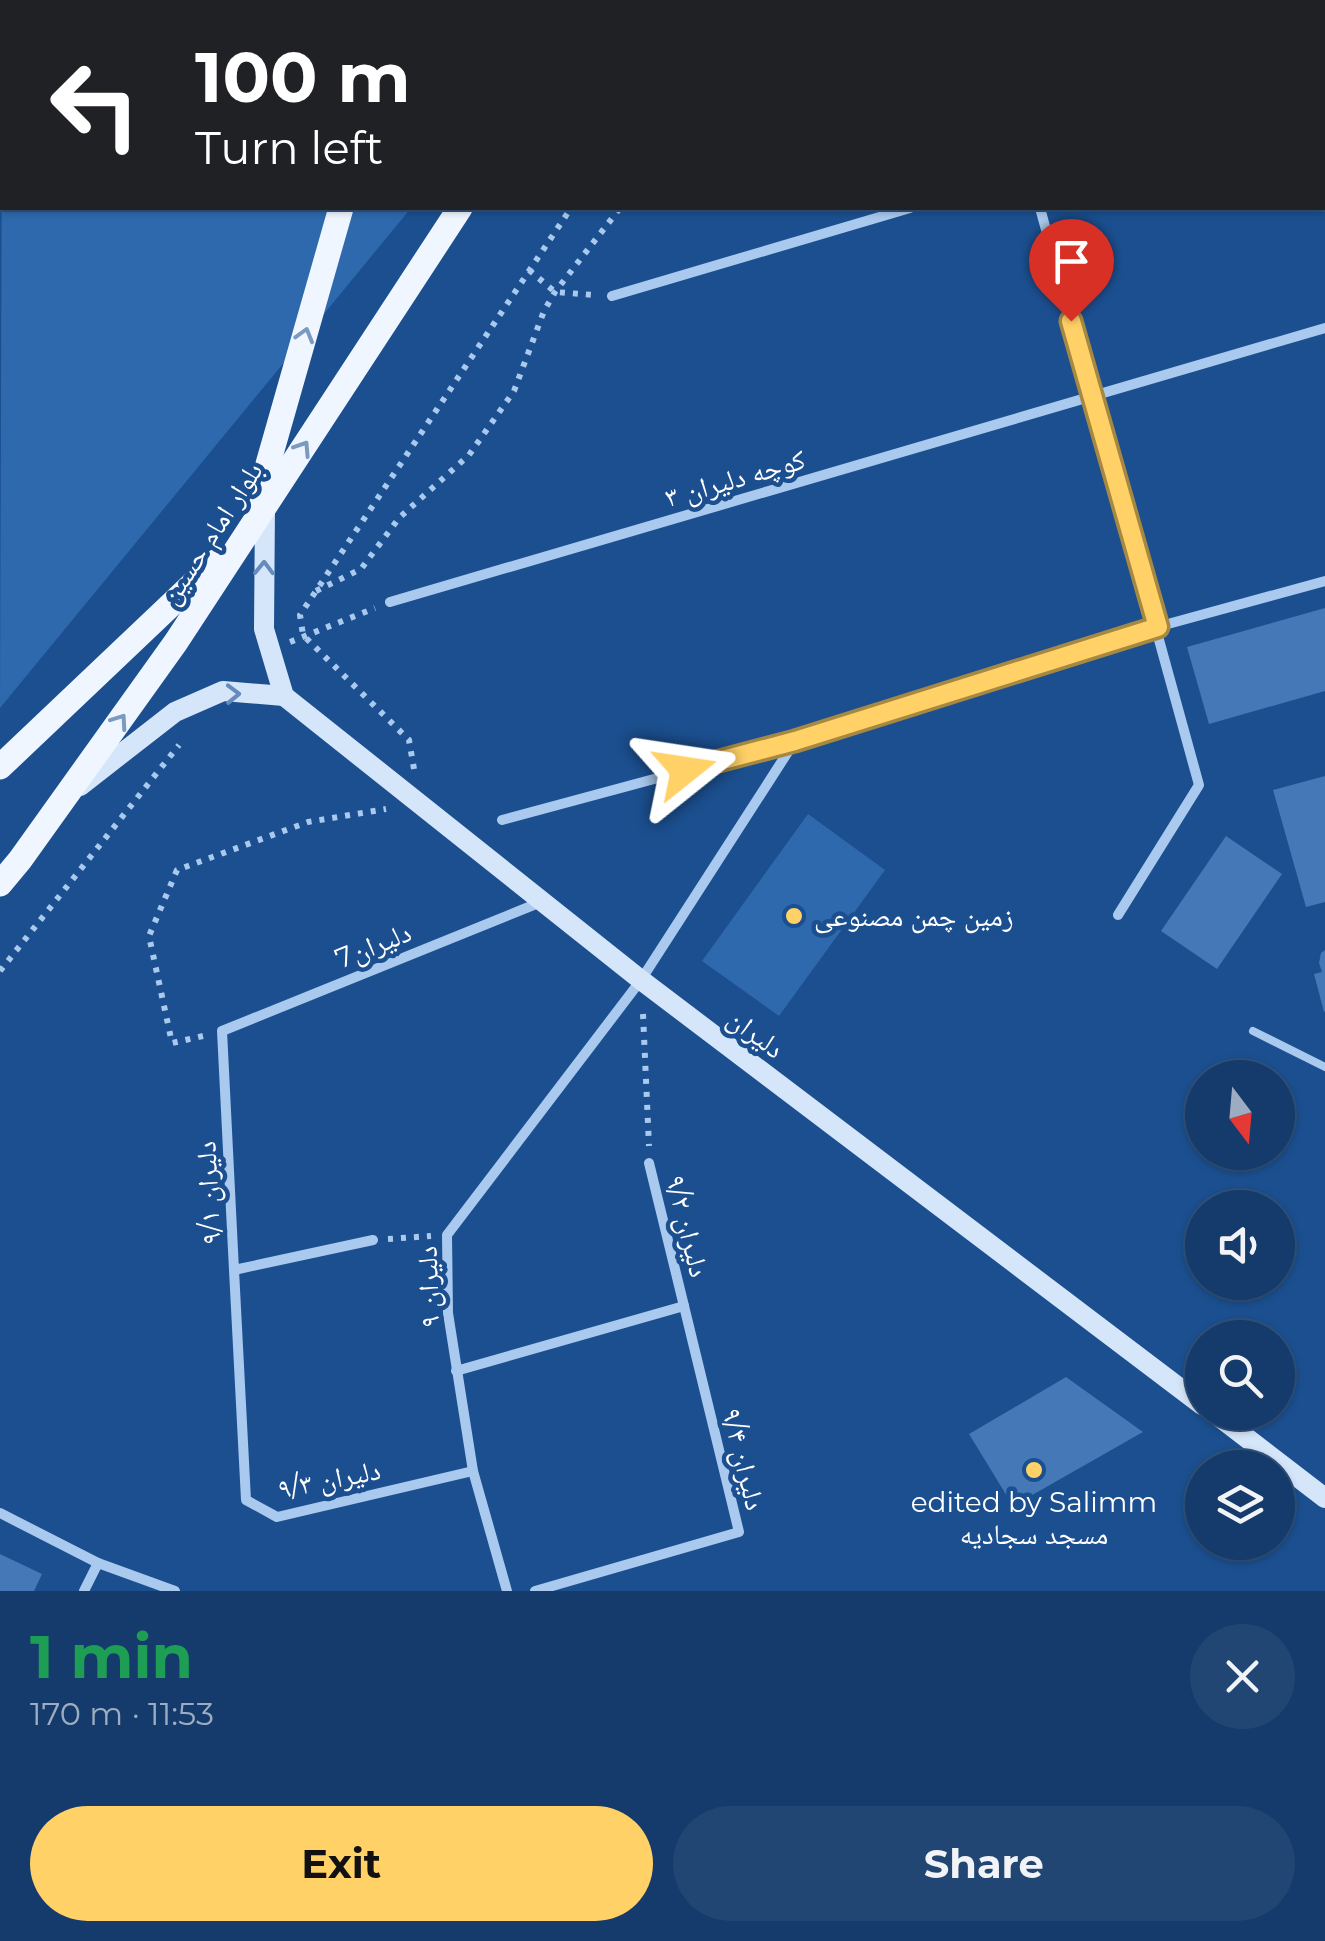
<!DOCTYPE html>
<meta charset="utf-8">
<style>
:root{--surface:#143b6b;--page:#214673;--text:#f1f3f6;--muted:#9dadc1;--line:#33557e;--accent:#ffd166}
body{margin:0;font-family:Montserrat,"Noto Naskh Arabic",sans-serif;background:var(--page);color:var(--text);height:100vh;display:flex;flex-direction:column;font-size:38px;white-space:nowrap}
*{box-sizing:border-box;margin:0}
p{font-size:32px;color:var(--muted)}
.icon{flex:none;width:55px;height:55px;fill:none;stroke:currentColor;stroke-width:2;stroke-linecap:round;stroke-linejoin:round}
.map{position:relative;height:1591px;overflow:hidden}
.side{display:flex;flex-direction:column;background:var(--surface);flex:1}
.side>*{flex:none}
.hud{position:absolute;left:0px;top:0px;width:1325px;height:210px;box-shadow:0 2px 8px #0004,0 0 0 2px var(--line);background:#202124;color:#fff;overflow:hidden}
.needle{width:65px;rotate:164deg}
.controls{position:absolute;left:1185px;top:1060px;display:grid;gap:20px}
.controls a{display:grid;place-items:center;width:110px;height:110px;border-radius:50%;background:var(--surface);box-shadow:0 2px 8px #0004,0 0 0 2px var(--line);font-size:50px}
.pin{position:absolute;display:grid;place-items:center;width:85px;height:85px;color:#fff;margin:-102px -42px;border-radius:50% 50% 50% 0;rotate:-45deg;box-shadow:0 0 10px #0007}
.pin .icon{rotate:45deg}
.me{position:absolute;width:110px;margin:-55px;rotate:75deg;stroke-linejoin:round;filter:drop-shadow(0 0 8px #0008)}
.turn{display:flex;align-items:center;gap:35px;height:210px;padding:0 30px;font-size:45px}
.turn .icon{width:130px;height:130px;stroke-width:2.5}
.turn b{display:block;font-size:70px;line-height:85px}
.round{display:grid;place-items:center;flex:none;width:105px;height:105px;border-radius:52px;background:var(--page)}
.headline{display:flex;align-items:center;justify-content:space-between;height:170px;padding:0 30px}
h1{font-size:60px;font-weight:700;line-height:75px;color:#1e9e55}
.primary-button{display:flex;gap:20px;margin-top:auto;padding:20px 30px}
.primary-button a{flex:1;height:115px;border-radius:60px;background:var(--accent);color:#111;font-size:40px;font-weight:700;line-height:115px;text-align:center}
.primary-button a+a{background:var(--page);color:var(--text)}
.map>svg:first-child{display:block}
.green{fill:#2e69ad}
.building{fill:#4478b7}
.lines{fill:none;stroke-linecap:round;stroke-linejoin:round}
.path{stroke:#a9c9ee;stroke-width:6;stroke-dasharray:5 8;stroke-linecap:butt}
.lane{stroke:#a9c9ee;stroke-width:8}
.street{stroke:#a9c9ee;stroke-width:10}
.secondary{stroke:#d6e6fa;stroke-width:20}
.primary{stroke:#f0f6ff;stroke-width:25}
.oneway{stroke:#7b9ac1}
.oneway2{stroke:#668bba}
.route-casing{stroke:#a68842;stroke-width:25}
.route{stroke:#ffd166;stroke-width:18}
.poi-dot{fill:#ffd166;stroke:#1b4f8f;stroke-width:4}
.labels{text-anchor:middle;stroke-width:9;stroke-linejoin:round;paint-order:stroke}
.street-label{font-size:28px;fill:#fff;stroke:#1b4f8f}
.poi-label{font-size:28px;fill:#fff;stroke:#1b4f8f;text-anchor:start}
</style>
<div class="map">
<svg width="1325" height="1591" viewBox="0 0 1325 1591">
<rect width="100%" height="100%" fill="#1b4f8f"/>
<g class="green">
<path d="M 77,0 L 553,0 L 75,2 Z"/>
<path d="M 2,91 L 2,208 L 411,208 L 0,708 Z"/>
<path d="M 808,814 L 885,870 L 779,1016 L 702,961 Z"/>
</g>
<g class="building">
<path d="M 1325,608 L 1325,691 L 1209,724 L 1187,647 Z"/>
<path d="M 1325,776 L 1325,902 L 1306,907 L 1273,790 Z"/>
<path d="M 1226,836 L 1282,874 L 1217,969 L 1161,931 Z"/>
<path d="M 1325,950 L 1325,1011 L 1324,1012 L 1314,974 L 1322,972 L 1319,963 L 1321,953 Z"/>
<path d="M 1066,1377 L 1143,1432 L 1013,1506 L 969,1434 Z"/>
<path d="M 0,1554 L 42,1574 L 34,1591 L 0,1591 Z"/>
</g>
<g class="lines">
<g class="path">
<path d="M 713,2 L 715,0"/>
<path d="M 781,2 L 782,0"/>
<path d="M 529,270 L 555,292 L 594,295"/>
<path d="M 316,591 L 361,569 L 399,518 L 469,455 L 514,391 L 544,311 L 555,292 L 620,208"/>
<path d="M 290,642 L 375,608"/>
<path d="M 414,769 L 409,740 L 303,635 L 300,615 L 571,208"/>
<path d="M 0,971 L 179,745"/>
<path d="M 643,1014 L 649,1146"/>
<path d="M 203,1036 L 172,1043 L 149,936 L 177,870 L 308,822 L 386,809"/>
<path d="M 388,1239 L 431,1236"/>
</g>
<path class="lane" d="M 1253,1031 L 1325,1067"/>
<g class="street">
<path d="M 977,0 L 978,2"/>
<path d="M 1322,85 L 1325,84"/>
<path d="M 1040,208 L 1199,785 L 1118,915"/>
<path d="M 612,296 L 910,208"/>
<path d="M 390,602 L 1325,328"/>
<path d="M 502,820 L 795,741 L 1157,627 L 1325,581"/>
<path d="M 373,1240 L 234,1270 L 222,1031 L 541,902"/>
<path d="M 234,1270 L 246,1500 L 277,1517 L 473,1471"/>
<path d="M 456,1371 L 684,1306 L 649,1163"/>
<path d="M 0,1513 L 98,1563 L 175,1591"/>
<path d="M 84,1591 L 98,1563"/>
<path d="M 507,1591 L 473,1471 L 448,1313 L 447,1235 L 641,980 L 795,741"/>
<path d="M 535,1591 L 739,1532 L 684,1306"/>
</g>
<g class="secondary">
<path d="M 265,506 L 264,629 L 284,696 L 641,980 L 1202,1405"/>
<path d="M 80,786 L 175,712 L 223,691 L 284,696"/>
<path d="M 1213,1412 L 1325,1498"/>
</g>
<g class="primary">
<path d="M 0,1 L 1,0"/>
<path d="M 157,2 L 160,0"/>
<path d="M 424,2 L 425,0"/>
<path d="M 607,2 L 609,0"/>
<path d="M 0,116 L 2,115"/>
<path d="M 256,506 L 341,208"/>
<path d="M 0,767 L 217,561"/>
<path d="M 0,884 L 20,860 L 176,642 L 460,208"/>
</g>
</g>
<defs><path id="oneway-chevron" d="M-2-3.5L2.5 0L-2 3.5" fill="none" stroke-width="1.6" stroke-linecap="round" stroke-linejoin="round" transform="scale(2.5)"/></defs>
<g class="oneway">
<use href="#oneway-chevron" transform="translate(305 335) rotate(-74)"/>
<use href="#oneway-chevron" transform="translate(303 448) rotate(-57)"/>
<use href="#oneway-chevron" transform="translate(120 721) rotate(-55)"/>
</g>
<g class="oneway2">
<use href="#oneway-chevron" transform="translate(264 568) rotate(-89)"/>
<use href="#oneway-chevron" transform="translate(233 694) rotate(-1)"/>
</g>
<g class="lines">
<g class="route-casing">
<path id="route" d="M 685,770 L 795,741 L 1158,627 L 1071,321"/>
</g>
<use href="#route" class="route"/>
</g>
<g class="poi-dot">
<circle cx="794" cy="916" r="10"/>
<circle cx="1034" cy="1470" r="10"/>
</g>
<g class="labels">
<g class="street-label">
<text transform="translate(735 478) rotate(-16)" y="10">کوچه دلیران ۳</text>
<text transform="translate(211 533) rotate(-57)" y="10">بلوار امام حسین</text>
<text transform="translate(373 945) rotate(-22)" y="10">دلیران7</text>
<text transform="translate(756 1033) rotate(37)" y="10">دلیران</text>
<text transform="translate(208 1193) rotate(-93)" y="10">دلیران ۹/۱</text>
<text transform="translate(688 1226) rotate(76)" y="10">دلیران ۹/۲</text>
<text transform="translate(428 1287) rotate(-92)" y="10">دلیران ۹</text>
<text transform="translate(744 1459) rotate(76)" y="10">دلیران ۹/۴</text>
<text transform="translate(329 1479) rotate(-11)" y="10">دلیران ۹/۳</text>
</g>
<g class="poi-label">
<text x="814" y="926">زمین چمن مصنوعی</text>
<text x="1034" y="1512" text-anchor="middle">edited by Salimm<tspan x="1034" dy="32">مسجد سجادیه</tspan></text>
</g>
</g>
</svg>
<div class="controls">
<a><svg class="needle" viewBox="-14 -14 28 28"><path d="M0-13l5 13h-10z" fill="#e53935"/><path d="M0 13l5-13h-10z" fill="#9dadc1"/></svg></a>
<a><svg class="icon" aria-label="sound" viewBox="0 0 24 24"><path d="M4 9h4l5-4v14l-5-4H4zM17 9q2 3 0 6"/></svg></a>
<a><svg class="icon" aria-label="search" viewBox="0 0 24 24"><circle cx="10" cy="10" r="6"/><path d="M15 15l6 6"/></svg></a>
<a><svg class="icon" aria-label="layers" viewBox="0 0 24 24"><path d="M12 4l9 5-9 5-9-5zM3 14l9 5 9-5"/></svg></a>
</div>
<div class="pin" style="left:1071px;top:321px;background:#d93025"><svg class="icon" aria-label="arrive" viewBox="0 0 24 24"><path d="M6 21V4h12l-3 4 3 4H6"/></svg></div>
<svg class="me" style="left:685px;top:770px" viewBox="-20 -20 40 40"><path d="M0-17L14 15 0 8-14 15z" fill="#ffd166" stroke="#fff" stroke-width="4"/></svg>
<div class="hud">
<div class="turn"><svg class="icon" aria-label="left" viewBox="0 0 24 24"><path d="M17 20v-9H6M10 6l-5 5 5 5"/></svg><div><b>100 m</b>Turn left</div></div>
</div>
</div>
<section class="side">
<div class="headline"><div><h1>1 min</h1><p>170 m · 11:53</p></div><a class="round"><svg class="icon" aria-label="close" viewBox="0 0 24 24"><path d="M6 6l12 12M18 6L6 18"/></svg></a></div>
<div class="primary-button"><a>Exit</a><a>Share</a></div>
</section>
